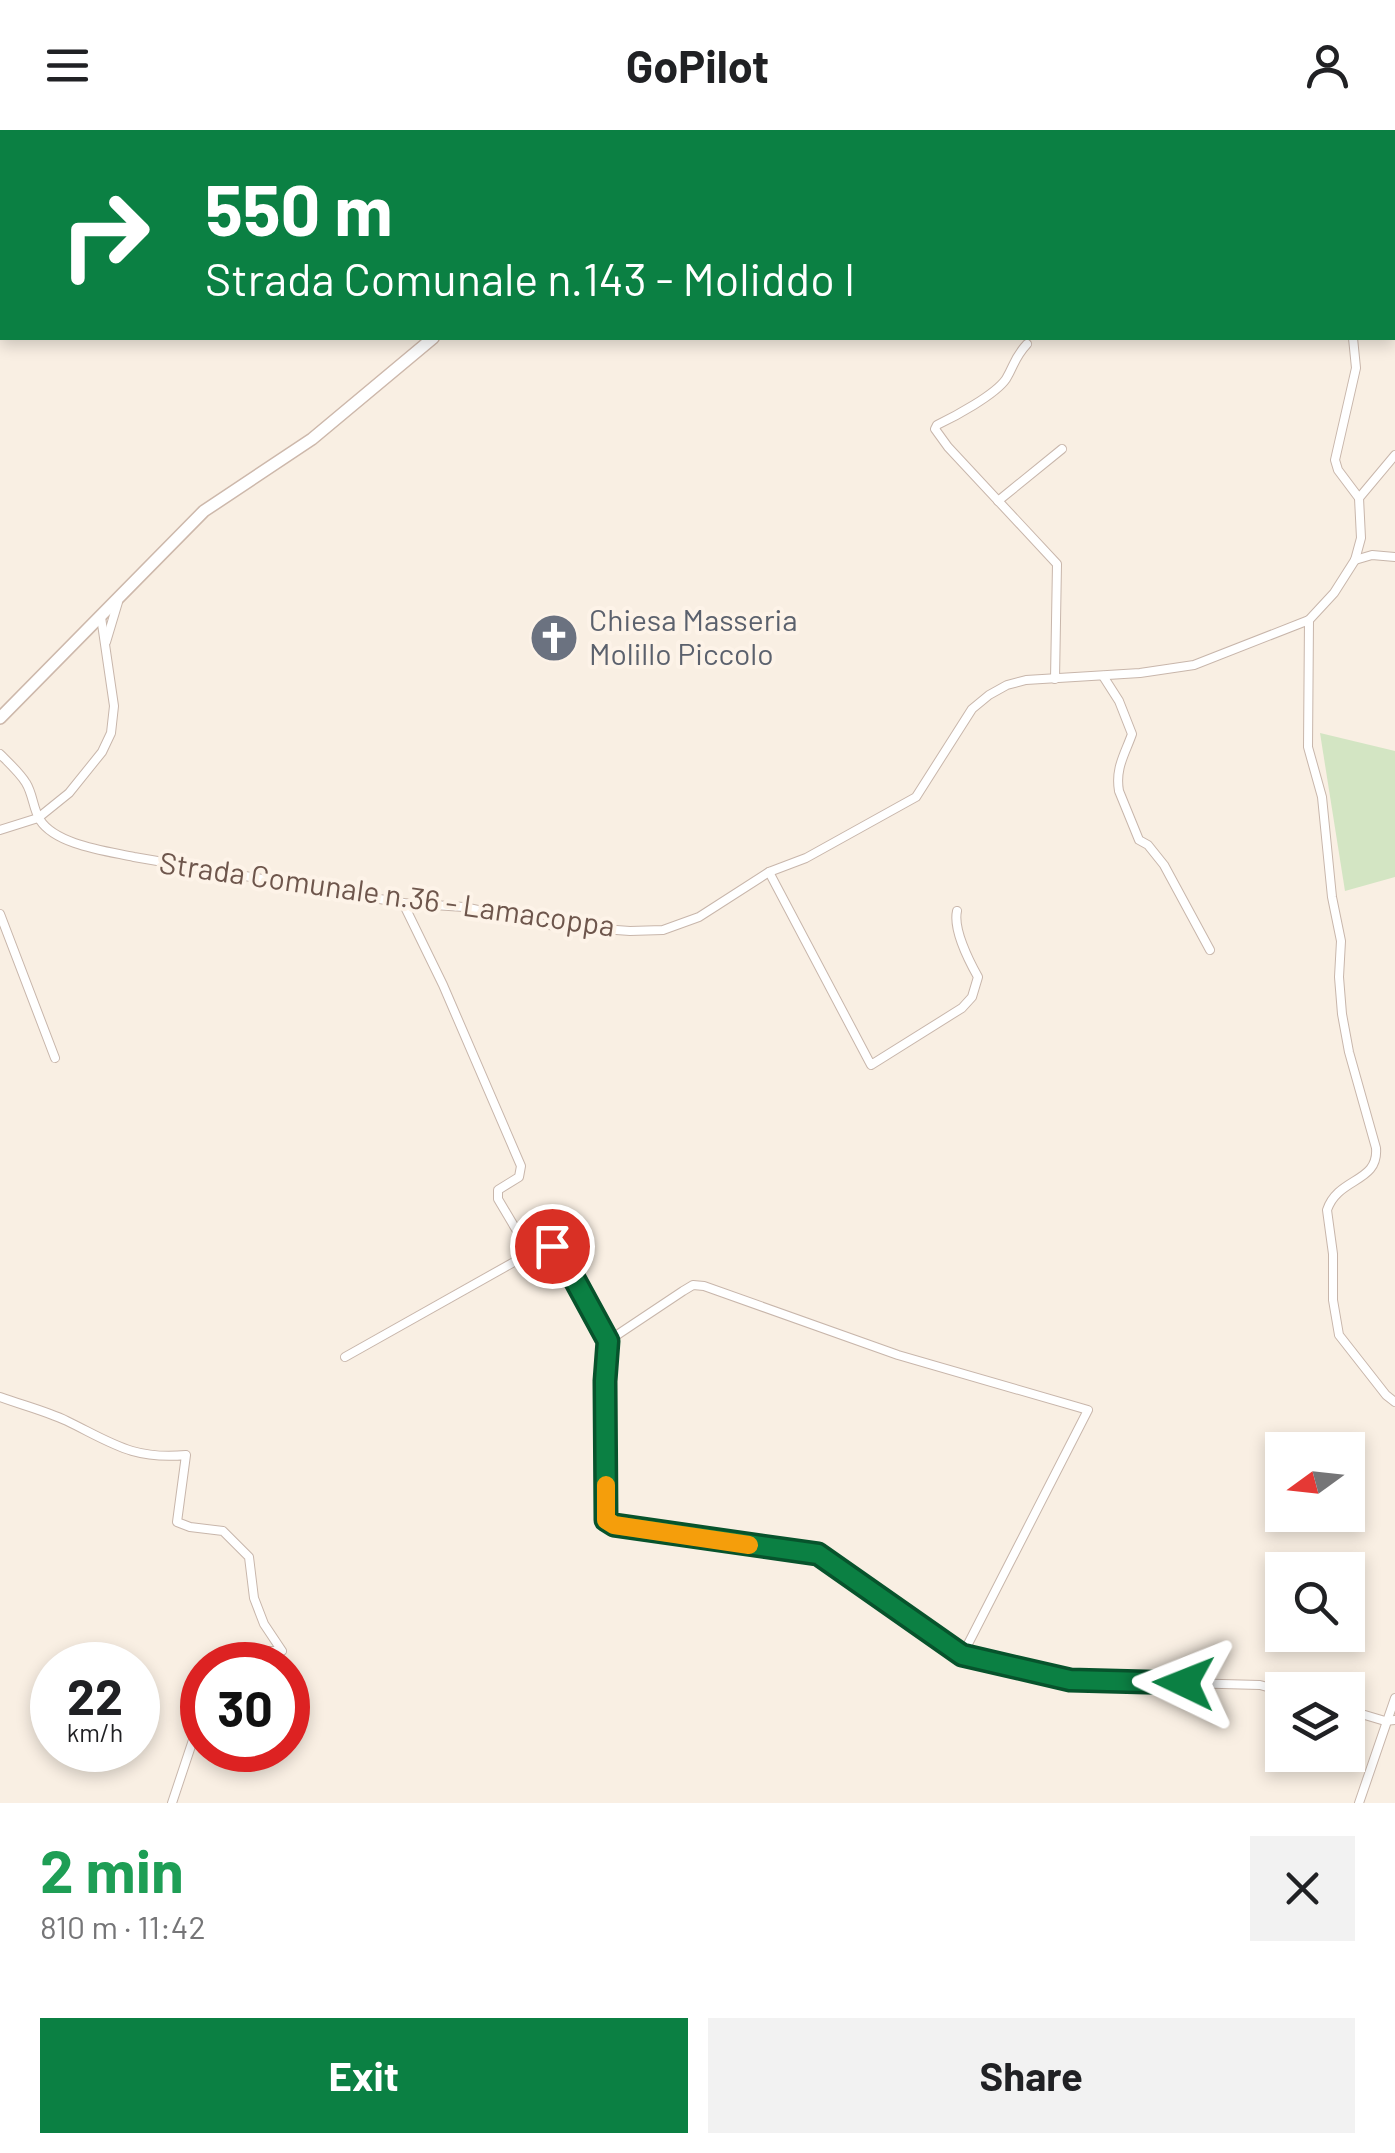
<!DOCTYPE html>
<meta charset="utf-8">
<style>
:root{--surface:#fff;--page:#f2f2f2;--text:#202124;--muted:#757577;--accent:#0b8043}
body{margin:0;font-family:Barlow,sans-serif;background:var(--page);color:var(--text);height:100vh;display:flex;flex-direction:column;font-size:38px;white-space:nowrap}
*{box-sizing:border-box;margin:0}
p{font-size:32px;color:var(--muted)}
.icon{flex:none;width:55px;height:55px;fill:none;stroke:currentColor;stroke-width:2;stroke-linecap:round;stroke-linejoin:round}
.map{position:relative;height:1673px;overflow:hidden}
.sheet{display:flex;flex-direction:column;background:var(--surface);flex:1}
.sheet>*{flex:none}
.banner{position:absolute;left:0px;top:0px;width:1395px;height:210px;box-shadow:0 5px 15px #0003;background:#0b8043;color:#fff;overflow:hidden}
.needle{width:65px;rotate:255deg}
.fabs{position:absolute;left:1265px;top:1302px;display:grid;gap:20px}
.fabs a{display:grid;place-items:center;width:100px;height:100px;border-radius:0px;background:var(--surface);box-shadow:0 5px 15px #0003;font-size:50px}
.speed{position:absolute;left:30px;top:1512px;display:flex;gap:20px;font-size:50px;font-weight:700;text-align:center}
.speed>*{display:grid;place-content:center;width:130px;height:130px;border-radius:50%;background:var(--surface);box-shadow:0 5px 15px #0003;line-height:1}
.speed small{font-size:25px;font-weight:400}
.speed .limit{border:15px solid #d22;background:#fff;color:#111}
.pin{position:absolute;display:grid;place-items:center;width:85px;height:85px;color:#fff;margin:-42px;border:5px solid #fff;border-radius:50%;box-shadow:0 2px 10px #0007}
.me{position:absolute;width:110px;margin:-55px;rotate:272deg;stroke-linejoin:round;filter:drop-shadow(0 0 8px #0008)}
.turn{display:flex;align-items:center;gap:35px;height:210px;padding:0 40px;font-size:45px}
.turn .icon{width:130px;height:130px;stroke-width:2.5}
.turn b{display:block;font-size:70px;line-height:85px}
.round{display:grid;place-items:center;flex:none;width:105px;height:105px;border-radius:0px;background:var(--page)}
.head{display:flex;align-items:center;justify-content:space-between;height:170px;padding:0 40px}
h1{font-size:60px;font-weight:700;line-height:75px;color:#1e9e55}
.button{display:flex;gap:20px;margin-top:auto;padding:20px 40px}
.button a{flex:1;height:115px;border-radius:0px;background:var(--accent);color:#fff;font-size:40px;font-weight:700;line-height:115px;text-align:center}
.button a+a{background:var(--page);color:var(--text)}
header{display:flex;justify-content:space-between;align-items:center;height:130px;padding:0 40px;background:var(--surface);font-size:45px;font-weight:700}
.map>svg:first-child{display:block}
.green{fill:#d3e5c3}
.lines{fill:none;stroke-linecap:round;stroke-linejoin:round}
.minor-casing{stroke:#c8b6ab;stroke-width:10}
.secondary-casing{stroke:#cdb8ab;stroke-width:14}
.minor{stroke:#fff;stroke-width:8}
.secondary{stroke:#fff;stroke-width:11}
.route-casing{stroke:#07532c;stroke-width:25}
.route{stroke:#0b8043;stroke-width:18}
.slow{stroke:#f59e0b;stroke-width:18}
.labels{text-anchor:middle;stroke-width:8;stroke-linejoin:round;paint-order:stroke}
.worship-label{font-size:30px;fill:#5b616d;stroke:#fdf3e8;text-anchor:start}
.street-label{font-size:30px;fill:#6e564c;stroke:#fdf3e8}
</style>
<header><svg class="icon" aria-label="menu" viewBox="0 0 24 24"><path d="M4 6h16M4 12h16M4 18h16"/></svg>GoPilot<svg class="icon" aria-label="person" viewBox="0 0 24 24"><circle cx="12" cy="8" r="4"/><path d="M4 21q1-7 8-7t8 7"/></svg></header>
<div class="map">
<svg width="1395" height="1673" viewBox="0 0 1395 1673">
<rect width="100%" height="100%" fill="#f9efe3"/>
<path class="green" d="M 1320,603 L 1395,621 L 1395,747 L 1345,761 Z"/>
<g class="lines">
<g class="minor-casing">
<g id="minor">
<path d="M 26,0 L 27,2"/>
<path d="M 399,0 L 402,2"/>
<path d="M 831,0 L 832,2"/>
<path d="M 1300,0 L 1301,2"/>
<path d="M 1393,81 L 1395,85"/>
<path d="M 1027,214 C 1014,228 1015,234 1006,249 C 995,265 954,287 937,295 L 935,299 L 948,317 L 1057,434 L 1055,549"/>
<path d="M 1359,368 L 1395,325"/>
<path d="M 998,371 L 1062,319"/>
<path d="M 1355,430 L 1372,425 L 1395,427"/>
<path d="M 1309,490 L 1308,617 L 1322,667 L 1332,767 L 1341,811 L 1339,847 L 1342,884 L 1349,922 L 1376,1018 C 1379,1053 1338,1047 1327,1080 L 1333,1124 L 1333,1170 L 1339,1205 L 1386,1265 L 1395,1272"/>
<path d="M 106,512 L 118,472"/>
<path d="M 1103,546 L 1119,571 L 1132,604 C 1125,624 1115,638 1119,661 L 1139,710 L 1148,715 L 1164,735 L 1210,820"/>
<path d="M 0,624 C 9,633 20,643 26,653 C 33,664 33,679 40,690 C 56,715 107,721 134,727 L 403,773 L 464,777 L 548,795 L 630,801 L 663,800 L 699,787 L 769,742 L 806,728 L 916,667 L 972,579 L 989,565 L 1007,555 L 1026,550 L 1140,543 L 1194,535 L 1309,490 L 1334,463 L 1355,430 L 1361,408 L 1359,368 L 1338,340 L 1335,330 L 1356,238 L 1353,208"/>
<path d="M 0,700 L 38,688 L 69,663 L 102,622 L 111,603 L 114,576 L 101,487"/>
<path d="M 769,742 L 871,935 L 962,878 L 972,867 L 978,847 C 969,831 953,799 957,781"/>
<path d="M 403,773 L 443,855 L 521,1036 L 519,1047 L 498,1060 L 498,1069 L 530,1123 L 552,1116 L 558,1119 L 608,1211 L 605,1251 L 606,1390 L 614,1395 L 818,1424 L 963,1525 L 1070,1550 L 1260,1555 L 1282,1561"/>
<path d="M 0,784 L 55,928"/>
<path d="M 608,1211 L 683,1161 L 693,1155 L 704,1156 L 898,1225 L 1088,1280 L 967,1516"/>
<path d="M 345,1227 L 530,1123"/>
<path d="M 0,1267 C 22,1275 46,1281 67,1291 C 112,1313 133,1330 186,1325 L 177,1392 L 190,1397 L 223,1401 L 249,1427 L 254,1468 L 264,1494 L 282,1521 L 225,1521 L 220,1535"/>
<path d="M 1348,1580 L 1385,1591 L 1395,1590"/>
<path d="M 172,1673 L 202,1583"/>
<path d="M 1359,1673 L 1395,1568"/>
</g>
</g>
<g class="secondary-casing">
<g id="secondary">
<path d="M 593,2 L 596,0"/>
<path d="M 0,588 L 204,381 L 312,309 L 433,208"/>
</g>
</g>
<use href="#minor" class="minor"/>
<use href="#secondary" class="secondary"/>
</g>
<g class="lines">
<g class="route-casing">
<path id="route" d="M 552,1116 L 558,1119 L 608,1211 L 605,1251 L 606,1390 L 614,1395 L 818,1424 L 962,1525 L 1070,1550 L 1184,1553"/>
</g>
<use href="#route" class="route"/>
<path class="slow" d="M 606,1355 L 606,1390 L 614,1395 L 749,1415"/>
</g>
<defs>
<g id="church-disc" transform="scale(2.5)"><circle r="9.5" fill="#6b7280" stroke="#fdf3e8"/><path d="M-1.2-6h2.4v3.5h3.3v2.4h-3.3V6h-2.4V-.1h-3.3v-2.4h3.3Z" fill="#fff"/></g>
</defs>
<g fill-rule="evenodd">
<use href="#church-disc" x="554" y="508"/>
</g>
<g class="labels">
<g class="worship-label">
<text x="589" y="501">Chiesa Masseria<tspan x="589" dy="34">Molillo Piccolo</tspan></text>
</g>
<g class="street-label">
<text transform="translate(387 765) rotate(8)" y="10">Strada Comunale n.36 - Lamacoppa</text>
</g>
</g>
</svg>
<div class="fabs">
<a><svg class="needle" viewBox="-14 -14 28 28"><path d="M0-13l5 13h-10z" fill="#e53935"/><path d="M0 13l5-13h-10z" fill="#757577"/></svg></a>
<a><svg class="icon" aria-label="search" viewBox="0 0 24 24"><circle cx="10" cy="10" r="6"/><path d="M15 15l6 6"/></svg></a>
<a><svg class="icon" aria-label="layers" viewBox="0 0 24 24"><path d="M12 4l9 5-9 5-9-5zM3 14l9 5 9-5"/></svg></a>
</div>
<div class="speed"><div>22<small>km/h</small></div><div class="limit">30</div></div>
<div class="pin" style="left:552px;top:1116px;background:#d93025"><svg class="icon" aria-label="arrive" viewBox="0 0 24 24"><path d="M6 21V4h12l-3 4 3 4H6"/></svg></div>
<svg class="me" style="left:1184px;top:1553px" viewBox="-20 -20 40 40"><path d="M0-17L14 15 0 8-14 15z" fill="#0b8043" stroke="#fff" stroke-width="4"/></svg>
<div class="banner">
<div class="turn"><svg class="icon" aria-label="right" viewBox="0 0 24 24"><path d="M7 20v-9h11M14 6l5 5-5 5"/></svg><div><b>550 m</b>Strada Comunale n.143 - Moliddo I</div></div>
</div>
</div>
<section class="sheet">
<div class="head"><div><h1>2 min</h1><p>810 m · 11:42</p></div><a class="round"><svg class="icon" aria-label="close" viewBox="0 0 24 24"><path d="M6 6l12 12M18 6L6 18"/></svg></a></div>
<div class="button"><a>Exit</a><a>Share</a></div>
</section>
